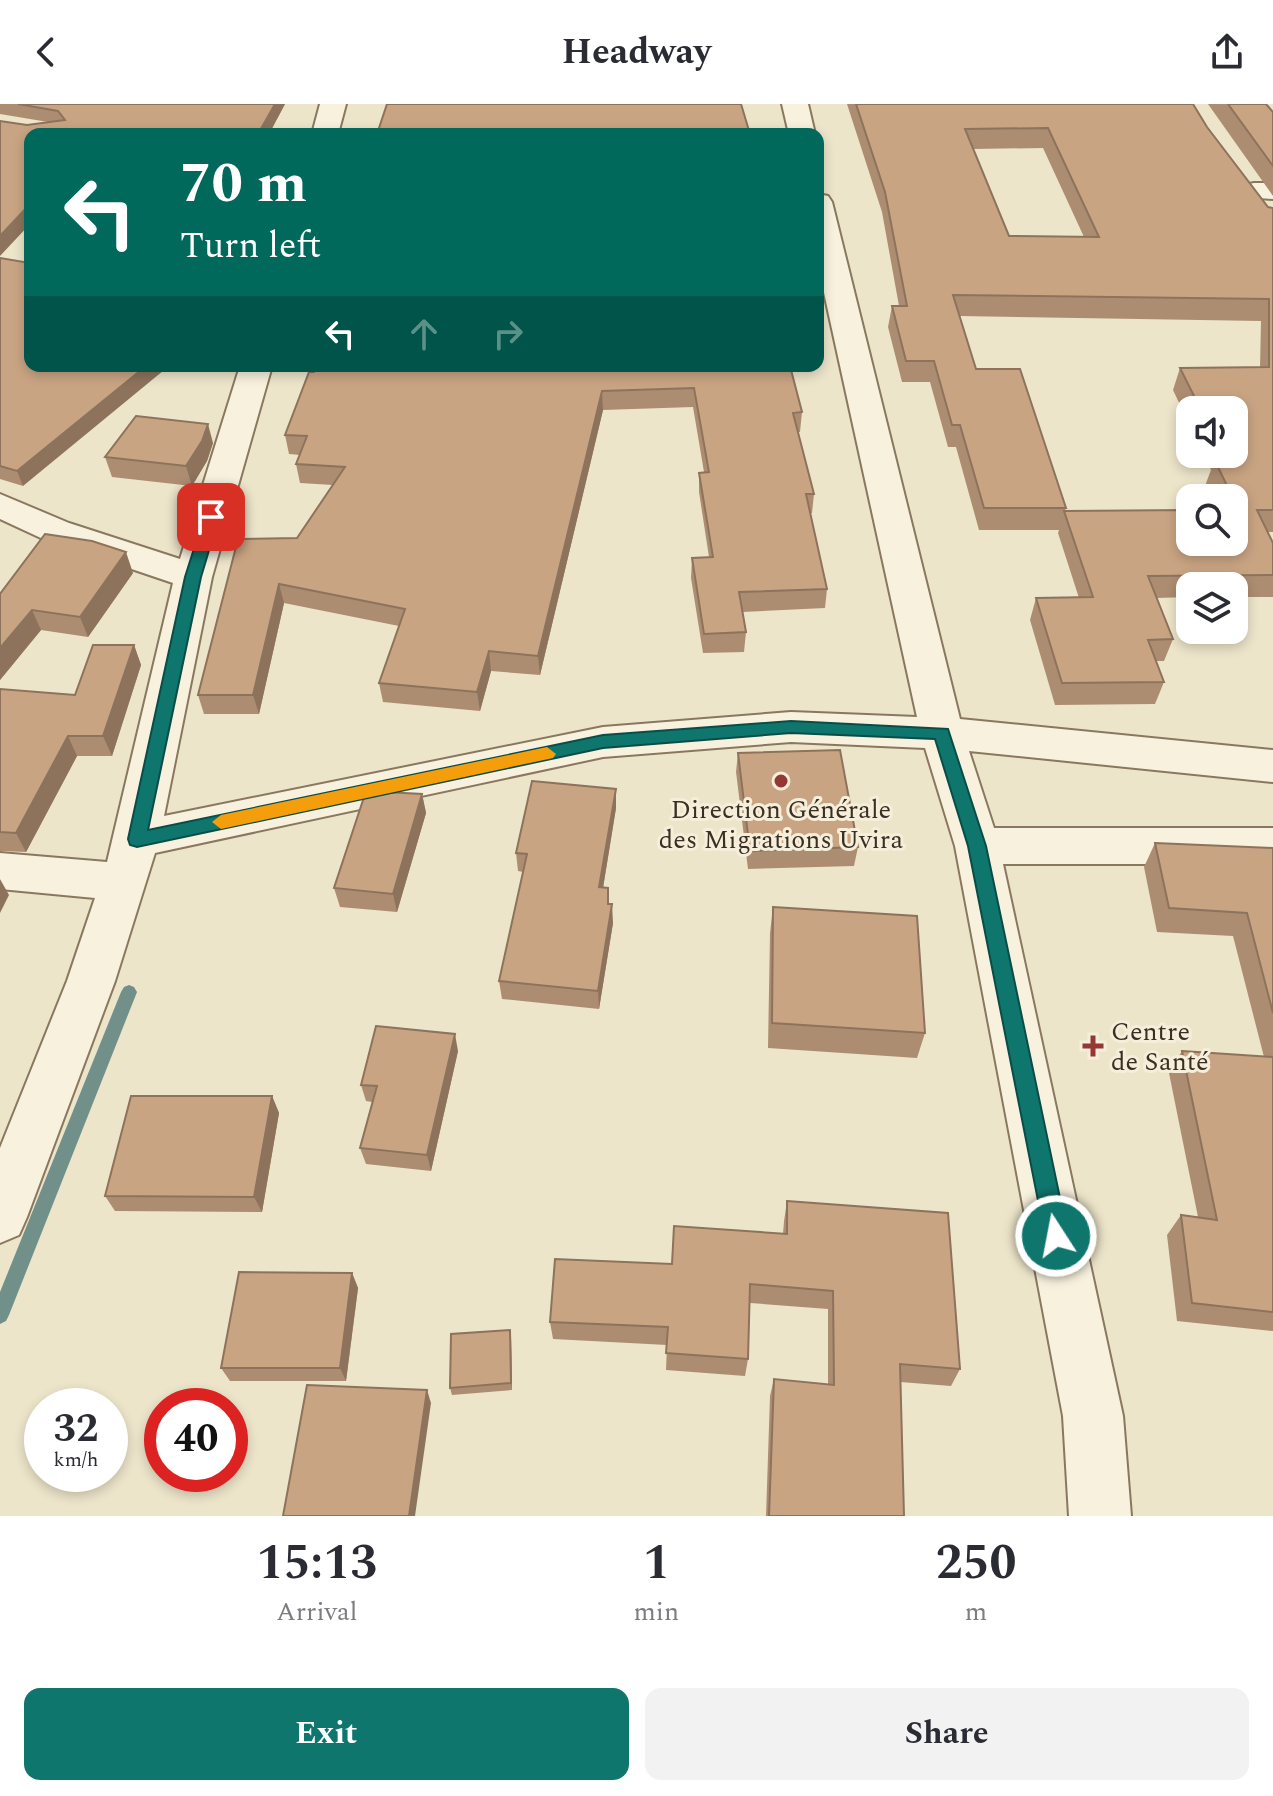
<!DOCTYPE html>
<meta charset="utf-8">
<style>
:root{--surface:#fff;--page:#f2f2f3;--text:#2b2b33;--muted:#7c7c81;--accent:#0f766e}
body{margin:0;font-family:Spectral,serif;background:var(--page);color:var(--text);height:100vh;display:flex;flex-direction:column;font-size:30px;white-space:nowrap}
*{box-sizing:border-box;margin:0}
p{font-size:26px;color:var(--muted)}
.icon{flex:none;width:44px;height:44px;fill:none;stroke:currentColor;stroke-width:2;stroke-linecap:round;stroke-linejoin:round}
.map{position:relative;height:1412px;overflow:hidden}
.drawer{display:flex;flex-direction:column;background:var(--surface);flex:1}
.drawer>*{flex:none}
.guide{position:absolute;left:24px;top:24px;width:800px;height:244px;border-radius:16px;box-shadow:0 4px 12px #0003;background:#00695c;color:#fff;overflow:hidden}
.buttons{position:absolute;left:1176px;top:292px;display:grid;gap:16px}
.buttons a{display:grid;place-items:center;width:72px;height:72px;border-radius:16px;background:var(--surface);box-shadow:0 4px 12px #0003;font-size:40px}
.speed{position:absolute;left:24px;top:1284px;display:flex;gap:16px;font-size:40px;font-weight:700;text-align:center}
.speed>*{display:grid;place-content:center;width:104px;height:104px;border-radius:50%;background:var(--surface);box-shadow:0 4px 12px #0003;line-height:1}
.speed small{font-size:20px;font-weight:400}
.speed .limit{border:12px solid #d22;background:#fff;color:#111}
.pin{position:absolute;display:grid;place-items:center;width:68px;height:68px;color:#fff;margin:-34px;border-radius:16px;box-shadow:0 4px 12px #0006}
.me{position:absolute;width:88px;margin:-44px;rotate:349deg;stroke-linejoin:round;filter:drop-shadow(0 0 6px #0008)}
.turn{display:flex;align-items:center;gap:28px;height:168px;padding:0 24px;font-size:36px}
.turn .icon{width:104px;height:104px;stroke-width:2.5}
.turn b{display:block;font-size:56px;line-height:68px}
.lanes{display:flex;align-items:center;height:76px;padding:0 24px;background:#0003;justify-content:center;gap:40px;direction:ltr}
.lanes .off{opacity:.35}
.eta{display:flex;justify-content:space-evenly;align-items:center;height:136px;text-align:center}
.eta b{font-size:48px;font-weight:700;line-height:56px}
.cta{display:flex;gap:16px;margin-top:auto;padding:16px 24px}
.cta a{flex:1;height:92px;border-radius:16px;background:var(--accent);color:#fff;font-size:32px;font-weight:700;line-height:92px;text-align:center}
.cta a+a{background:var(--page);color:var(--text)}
header{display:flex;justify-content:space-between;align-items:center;height:104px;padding:0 24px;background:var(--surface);font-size:36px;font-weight:700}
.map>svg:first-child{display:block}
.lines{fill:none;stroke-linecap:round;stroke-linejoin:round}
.stream{fill:#71908a;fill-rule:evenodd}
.minor-casing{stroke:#89785f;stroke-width:4}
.minor{fill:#f8f1de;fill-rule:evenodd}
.wall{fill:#ad8d71;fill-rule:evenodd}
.shaded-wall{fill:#8d735c}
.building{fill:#c9a483;stroke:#8d735c;stroke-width:2;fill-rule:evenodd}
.route{fill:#0f766e;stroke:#0a4d48;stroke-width:2}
.slow{fill:#f59e0b}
.poi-dot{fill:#953733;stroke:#f5eeda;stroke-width:3}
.labels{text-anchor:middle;stroke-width:6;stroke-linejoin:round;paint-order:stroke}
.poi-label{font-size:26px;fill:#3a2f22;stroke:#f5eeda}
</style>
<header><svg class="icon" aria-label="back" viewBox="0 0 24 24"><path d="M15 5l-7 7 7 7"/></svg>Headway<svg class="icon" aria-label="share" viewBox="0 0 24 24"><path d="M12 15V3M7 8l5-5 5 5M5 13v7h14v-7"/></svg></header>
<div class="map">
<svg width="1273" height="1412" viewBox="0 0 1273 1412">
<rect width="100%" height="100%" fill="#ede5ca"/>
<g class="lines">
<path class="stream" d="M 129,881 L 134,883 L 137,888 L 9,1211 L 6,1217 L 0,1220 L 0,1188 L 121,888 L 124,883 Z"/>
<g class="minor-casing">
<g id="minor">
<path d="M 320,0 L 346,0 L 338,30 L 312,30 Z"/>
<path d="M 782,0 L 808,0 L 815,30 L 789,30 Z"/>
<path d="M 1254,79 L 1273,79 L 1273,95 L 1244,93 L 1240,87 L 1244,81 Z"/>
<path d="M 818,90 L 828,92 L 832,98 L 960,615 L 1273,646 L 1273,678 L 969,647 L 994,724 L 1273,724 L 1273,760 L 1003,760 L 1123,1312 L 1131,1412 L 1069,1412 L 1063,1312 L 955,742 L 925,644 L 791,638 L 603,653 L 155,749 L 115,877 L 27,1113 L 19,1131 L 0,1139 L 0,1044 L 67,877 L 95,794 L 0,785 L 0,749 L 107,758 L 173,479 L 43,435 L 0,415 L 0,390 L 69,419 L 180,455 L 240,262 L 272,262 L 212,473 L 164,712 L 603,623 L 791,608 L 917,613 L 818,161 Z"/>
</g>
</g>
<use href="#minor" class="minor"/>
</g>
<g class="wall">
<path d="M 0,0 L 285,0 L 269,30 L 30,30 L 27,21 L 48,18 L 0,10 Z"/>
<path d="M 847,0 L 1193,0 L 1207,23 L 1268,103 L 1273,104 L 1273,428 L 1268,428 L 1273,439 L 1273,493 L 1234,493 L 1234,482 L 1190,482 L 1190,493 L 1157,494 L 1173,535 L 1164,557 L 1156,557 L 1164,578 L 1155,600 L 1055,601 L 1030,516 L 1036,494 L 1079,494 L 1058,429 L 1059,426 L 979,426 L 956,343 L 948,343 L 930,278 L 902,278 L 888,223 L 892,202 L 899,202 L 882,108 ZM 1043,44 L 1084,133 L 1009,132 L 973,45 ZM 959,212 L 1261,217 L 1260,264 L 1180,264 L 1173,286 L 1190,322 L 1190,306 L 1234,306 L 1234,350 L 1203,350 L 1211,366 L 1206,379 L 1214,394 L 1234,394 L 1234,438 L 1065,407 L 1066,404 L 976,265 Z"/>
<path d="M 1208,0 L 1266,0 L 1273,8 L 1273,92 Z"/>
<path d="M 0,154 L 23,382 L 0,375 Z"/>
<path d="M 790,262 L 802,308 L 800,328 L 798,328 L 814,390 L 812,409 L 810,409 L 827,485 L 825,504 L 742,508 L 746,528 L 744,548 L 703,549 L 691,474 L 692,454 L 709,453 L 699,388 L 699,369 L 704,368 L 693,303 L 603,306 L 540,571 L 491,567 L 480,607 L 383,598 L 379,579 L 399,522 L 284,499 L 259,610 L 204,610 L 198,591 L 297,434 L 333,381 L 300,379 L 296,360 L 300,351 L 289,350 L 285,331 L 314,268 Z"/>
<path d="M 213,339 L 207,357 L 192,382 L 112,373 L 105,353 Z"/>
<path d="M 133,469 L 88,533 L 41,526 L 0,576 L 0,490 Z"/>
<path d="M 134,541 L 141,561 L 112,652 L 77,652 L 26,748 L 0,747 L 0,585 L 75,591 Z"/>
<path d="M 738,649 L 858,743 L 854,762 L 748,765 L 736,668 Z"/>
<path d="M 616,685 L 616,704 L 603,784 L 608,784 L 608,800 L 613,819 L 599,905 L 502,895 L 499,877 L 523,768 L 518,767 L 516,749 Z"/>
<path d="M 422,690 L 426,709 L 397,808 L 340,803 L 334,784 Z"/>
<path d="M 1155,739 L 1273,744 L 1273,1227 L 1177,1217 L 1167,1131 L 1181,1111 L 1198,1113 L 1169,969 L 1182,947 L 1264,953 L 1233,832 L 1157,828 L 1144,763 Z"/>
<path d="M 773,803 L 925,929 L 917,954 L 768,944 L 770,829 Z"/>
<path d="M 458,947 L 431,1067 L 366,1060 L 360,1044 L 372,998 L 366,997 L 361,981 Z"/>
<path d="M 272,992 L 279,1009 L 262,1108 L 115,1107 L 105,1092 Z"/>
<path d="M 787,1097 L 960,1265 L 951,1282 L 900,1278 L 904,1412 L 766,1412 L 770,1292 L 774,1275 L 828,1281 L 828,1205 L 750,1199 L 748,1255 L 745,1272 L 666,1266 L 667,1241 L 553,1235 L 550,1218 L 672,1160 L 783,1130 L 784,1117 Z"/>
<path d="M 352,1169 L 358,1184 L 346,1277 L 230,1277 L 221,1264 Z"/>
<path d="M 510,1226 L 511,1233 L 512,1286 L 452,1291 L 450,1284 Z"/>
</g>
<g class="shaded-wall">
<path d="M 275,0 L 285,0 L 269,30 L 258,30 Z"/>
<path d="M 30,100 L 30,120 L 0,152 L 0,132 Z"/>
<path d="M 146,262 L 169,262 L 23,382 L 17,367 Z"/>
<path d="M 602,287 L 603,306 L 540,571 L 538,552 Z"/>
<path d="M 208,320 L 213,339 L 207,357 L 192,382 L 186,362 Z"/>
<path d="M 126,448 L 133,469 L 88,533 L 80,513 Z"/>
<path d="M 279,480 L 284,499 L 259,610 L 253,591 Z"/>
<path d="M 32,506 L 41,526 L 0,576 L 0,544 Z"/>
<path d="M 134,541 L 141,561 L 112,652 L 103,632 Z"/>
<path d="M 489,547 L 491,567 L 480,607 L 477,588 Z"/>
<path d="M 68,632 L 77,652 L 26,748 L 16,729 Z"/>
<path d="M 616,685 L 616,704 L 600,802 L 599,783 Z"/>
<path d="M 422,690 L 426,709 L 397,808 L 393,790 Z"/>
<path d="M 0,775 L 9,791 L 0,809 Z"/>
<path d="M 612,800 L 613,819 L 599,905 L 598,887 Z"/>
<path d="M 455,930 L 458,947 L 431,1067 L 427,1051 Z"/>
<path d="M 272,992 L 279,1009 L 262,1108 L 254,1093 Z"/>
<path d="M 352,1169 L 358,1184 L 346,1277 L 340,1264 Z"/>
<path d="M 510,1226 L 511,1233 L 512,1286 L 511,1279 Z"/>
<path d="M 427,1286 L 431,1299 L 415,1412 L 409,1412 Z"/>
</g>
<g class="building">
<path d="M 18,0 L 275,0 L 258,30 L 30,30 L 30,100 L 0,132 L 0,17 L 27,21 L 65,16 L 58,7 Z"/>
<path d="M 387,0 L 741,0 L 750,30 L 377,30 Z"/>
<path d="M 856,0 L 1193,0 L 1207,23 L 1268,103 L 1273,104 L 1273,406 L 1257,406 L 1273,439 L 1273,471 L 1148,472 L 1173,535 L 1148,536 L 1164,578 L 1062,579 L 1036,494 L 1093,493 L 1064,407 L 1190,406 L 1190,438 L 1234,438 L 1234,406 L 1238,406 L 1234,397 L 1234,394 L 1233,394 L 1215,357 L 1225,357 L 1222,350 L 1234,350 L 1234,306 L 1201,306 L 1180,264 L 1269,263 L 1269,195 L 953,191 L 976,265 L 1020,265 L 1066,404 L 984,404 L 960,321 L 952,321 L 934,257 L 906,257 L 892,202 L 907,202 L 885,88 ZM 1048,24 L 1099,133 L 1009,132 L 965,25 Z"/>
<path d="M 1228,0 L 1266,0 L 1273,8 L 1273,62 Z"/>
<path d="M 0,154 L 30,159 L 30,262 L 146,262 L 17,367 L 0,362 Z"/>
<path d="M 316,262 L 790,262 L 802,308 L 793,309 L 814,390 L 806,390 L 827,485 L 739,488 L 746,528 L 704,530 L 692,454 L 713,453 L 699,369 L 709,368 L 694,284 L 602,287 L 538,552 L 489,547 L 477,588 L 379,579 L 405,505 L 279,480 L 253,591 L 198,591 L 238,435 L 297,434 L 345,363 L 296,360 L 307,332 L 285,331 L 309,268 L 314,268 Z"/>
<path d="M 136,312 L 208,320 L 202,337 L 186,362 L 105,353 Z"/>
<path d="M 45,430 L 92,437 L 126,448 L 80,513 L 32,506 L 0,544 L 0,490 Z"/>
<path d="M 93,541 L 134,541 L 103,632 L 68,632 L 16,729 L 0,728 L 0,585 L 75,591 Z"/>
<path d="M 840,646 L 858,743 L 750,747 L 738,649 Z"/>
<path d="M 532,677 L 616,685 L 599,783 L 608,784 L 608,800 L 612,800 L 598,887 L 499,877 L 527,750 L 516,749 Z"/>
<path d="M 366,687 L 422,690 L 393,790 L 334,784 Z"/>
<path d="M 1155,739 L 1273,744 L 1273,909 L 1247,809 L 1169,804 Z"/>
<path d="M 773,803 L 917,812 L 925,929 L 772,919 Z"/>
<path d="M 376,922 L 455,930 L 427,1051 L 360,1044 L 377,982 L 361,981 Z"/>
<path d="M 1182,947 L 1273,953 L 1273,1208 L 1192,1199 L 1181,1111 L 1217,1116 Z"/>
<path d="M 131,992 L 272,992 L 254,1093 L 105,1092 Z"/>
<path d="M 787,1097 L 948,1109 L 960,1265 L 900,1260 L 904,1412 L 769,1412 L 774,1275 L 834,1281 L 833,1187 L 750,1180 L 748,1255 L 666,1249 L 668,1223 L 550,1218 L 555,1155 L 672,1160 L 674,1122 L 787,1130 Z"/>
<path d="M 239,1168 L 352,1169 L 340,1264 L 221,1264 Z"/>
<path d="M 510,1226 L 511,1279 L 450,1284 L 451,1230 Z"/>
<path d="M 307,1281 L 427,1286 L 409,1412 L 283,1412 Z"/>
</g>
<path class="route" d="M 211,408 L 219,413 L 201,473 L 148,726 L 603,631 L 791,617 L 948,625 L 986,742 L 1068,1132 L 1064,1140 L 1056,1143 L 1048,1140 L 1045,1132 L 968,742 L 935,635 L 791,629 L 603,644 L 137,743 L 130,741 L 128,735 L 185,473 L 204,413 Z"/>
<path class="slow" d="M 547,643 L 556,650 L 553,654 L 221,725 L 212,718 L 221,711 Z"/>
<g class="poi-dot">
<circle cx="781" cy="677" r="8"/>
<path d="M1089 930h8v8h8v8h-8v8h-8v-8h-8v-8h8z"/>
</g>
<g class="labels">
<g class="poi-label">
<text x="781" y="714">Direction Générale<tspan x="781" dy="30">des Migrations Uvira</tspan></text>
<text x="1111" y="936" text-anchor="start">Centre<tspan x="1111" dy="30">de Santé</tspan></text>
</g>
</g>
</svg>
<div class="buttons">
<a><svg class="icon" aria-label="sound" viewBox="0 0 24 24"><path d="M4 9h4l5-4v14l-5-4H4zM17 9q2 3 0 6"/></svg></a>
<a><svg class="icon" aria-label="search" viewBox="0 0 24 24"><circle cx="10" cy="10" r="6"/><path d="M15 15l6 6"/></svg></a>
<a><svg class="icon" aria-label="layers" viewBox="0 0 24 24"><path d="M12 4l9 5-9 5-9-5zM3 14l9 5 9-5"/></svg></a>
</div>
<div class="speed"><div>32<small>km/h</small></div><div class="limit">40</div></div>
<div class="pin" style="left:211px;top:413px;background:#d93025"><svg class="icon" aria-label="arrive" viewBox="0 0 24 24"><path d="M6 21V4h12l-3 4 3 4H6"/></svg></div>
<svg class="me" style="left:1056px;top:1132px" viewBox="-20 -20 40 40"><circle r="17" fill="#0f766e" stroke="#fff" stroke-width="3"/><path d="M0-11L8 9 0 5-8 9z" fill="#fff"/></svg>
<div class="guide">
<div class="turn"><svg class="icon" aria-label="left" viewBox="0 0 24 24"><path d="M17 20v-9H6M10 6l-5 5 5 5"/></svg><div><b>70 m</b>Turn left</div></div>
<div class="lanes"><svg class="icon" aria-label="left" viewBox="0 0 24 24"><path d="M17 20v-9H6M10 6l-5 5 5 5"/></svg><svg class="icon off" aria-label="ahead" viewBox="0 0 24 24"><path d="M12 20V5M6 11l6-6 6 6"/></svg><svg class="icon off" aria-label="right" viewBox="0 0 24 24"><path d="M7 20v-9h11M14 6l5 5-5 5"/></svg></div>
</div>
</div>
<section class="drawer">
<div class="eta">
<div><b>15:13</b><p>Arrival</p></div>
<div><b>1</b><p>min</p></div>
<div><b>250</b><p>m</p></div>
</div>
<div class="cta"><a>Exit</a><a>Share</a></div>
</section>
